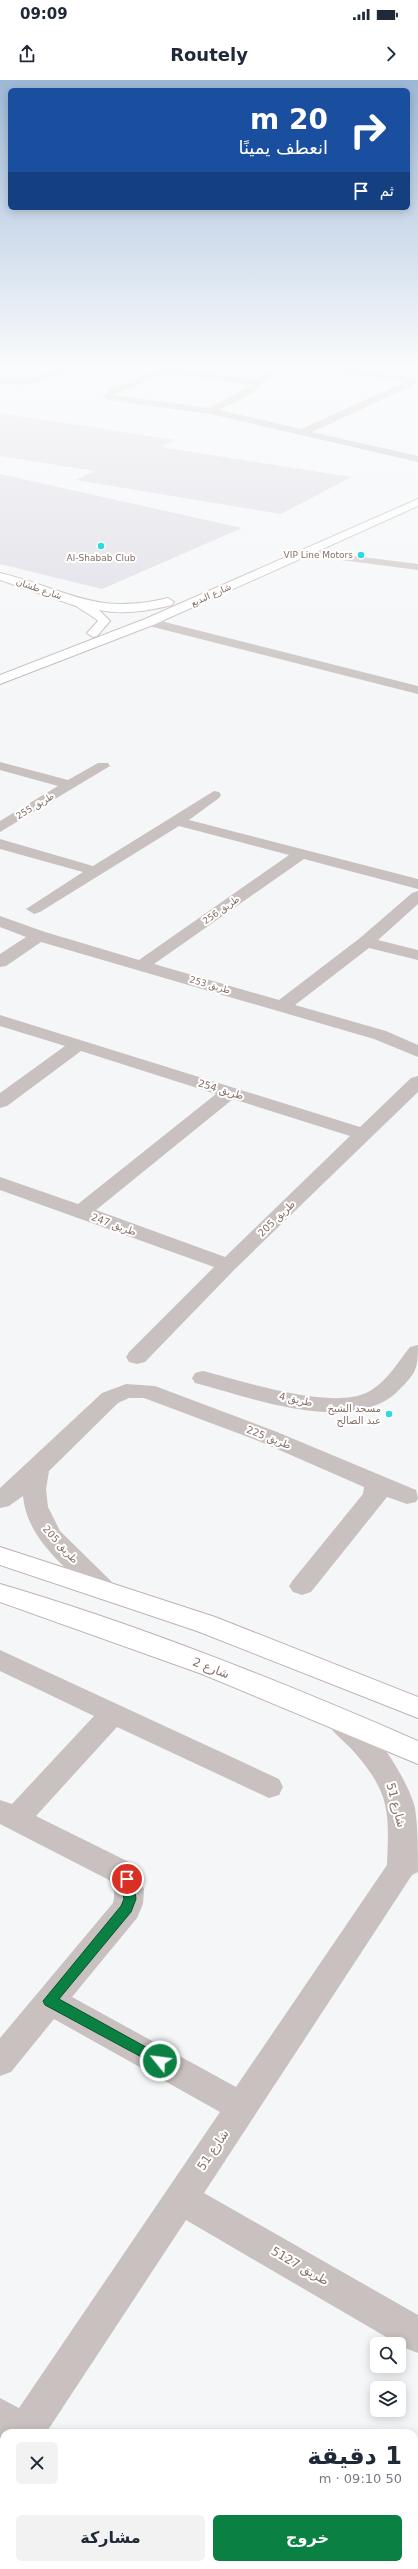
<!DOCTYPE html>
<html lang="ar">
<meta charset="utf-8">
<style>
:root{--surface:#fff;--page:#f2f2f3;--text:#1f2937;--muted:#747a83;--accent:#0b8043}
body{margin:0;font-family:"DejaVu Sans",Cairo,sans-serif;background:var(--page);color:var(--text);direction:rtl;height:100vh;display:flex;flex-direction:column;font-size:15px;white-space:nowrap}
*{box-sizing:border-box;margin:0}
p{font-size:13px;color:var(--muted)}
.icon{flex:none;width:22px;height:22px;fill:none;stroke:currentColor;stroke-width:2;stroke-linecap:round;stroke-linejoin:round}
.map{position:relative;flex:1;overflow:hidden;direction:ltr}
.panel{position:absolute;left:0px;top:2349px;width:418px;height:140px;display:flex;flex-direction:column;background:var(--surface);border-radius:12px 12px 0 0;box-shadow:0 2px 10px #0003;direction:rtl}
.panel>*{flex:none}
.banner{position:absolute;left:8px;top:8px;width:402px;height:122px;border-radius:6px;box-shadow:0 2px 10px #0003;direction:rtl;background:#1a4fa0;color:#fff;overflow:hidden}
.buttons{position:absolute;left:370px;top:2257px;display:grid;gap:8px}
.buttons a{display:grid;place-items:center;width:36px;height:36px;border-radius:6px;background:var(--surface);box-shadow:0 2px 10px #0003;font-size:20px}
.pin{position:absolute;display:grid;place-items:center;width:34px;height:34px;color:#fff;margin:-17px;border:2px solid #fff;border-radius:50%;box-shadow:0 1px 4px #0007}
.me{position:absolute;width:44px;margin:-22px;rotate:299deg;stroke-linejoin:round;filter:drop-shadow(0 0 3px #0008)}
.turn{display:flex;align-items:center;gap:14px;height:84px;padding:0 16px;font-size:18px}
.turn .icon{width:52px;height:52px;stroke-width:2.5}
.turn b{display:block;font-size:28px;line-height:34px}
.then{display:flex;align-items:center;height:38px;padding:0 16px;background:#0003;gap:8px;font-size:15px}
.round{display:grid;place-items:center;flex:none;width:42px;height:42px;border-radius:6px;background:var(--page)}
.summary{display:flex;align-items:center;justify-content:space-between;height:68px;padding:0 16px}
h1{font-size:24px;font-weight:700;line-height:30px}
.button{display:flex;gap:8px;margin-top:auto;padding:8px 16px}
.button a{flex:1;height:46px;border-radius:6px;background:var(--accent);color:#fff;font-size:16px;font-weight:700;line-height:46px;text-align:center}
.button a+a{background:var(--page);color:var(--text)}
.status{display:flex;justify-content:space-between;align-items:center;height:28px;padding:0 20px;background:var(--surface);direction:ltr}
.status svg{height:11px;fill:currentColor}
header{display:flex;justify-content:space-between;align-items:center;height:52px;padding:0 16px;background:var(--surface);font-size:18px;font-weight:700}
.map>svg:first-child{display:block}
.green{fill:#dcd9e2}
.lines{fill:none;stroke-linecap:round;stroke-linejoin:round}
.secondary-casing{stroke:#bcb4b1;stroke-width:2}
.primary-casing{stroke:#bcb5b3;stroke-width:2}
.street{fill:#c8c1bf;fill-rule:evenodd}
.secondary{fill:#fff;fill-rule:evenodd}
.primary{fill:#fff;fill-rule:evenodd}
.route{fill:#0b8043;stroke:#07532c}
.poi-dot{fill:#2bdae2;stroke:#fff;stroke-width:1.5}
.labels{text-anchor:middle;stroke-width:4;stroke-linejoin:round;paint-order:stroke}
.far-poi-label{font-size:9px;fill:#866f67;stroke:#fff;text-anchor:end}
.far-street-label{font-size:9px;fill:#866f67;stroke:#fff}
.street-label{font-size:10px;fill:#866f67;stroke:#fff}
.poi-label{font-size:10px;fill:#866f67;stroke:#fff;text-anchor:end}
.near-street-label{font-size:12px;fill:#866f67;stroke:#fff}
</style>
<div class="status"><b>09:09</b><svg viewBox="0 0 49 12"><path d="M0 12V9h3v3zM5 12V6h3v6zM10 12V3h3v9zM15 12V0h3v12zM26 1h20v11H26zM47 4h2v5h-2z"/></svg></div>
<header><svg class="icon" aria-label="forward" viewBox="0 0 24 24"><path d="M9 5l7 7-7 7"/></svg>Routely<svg class="icon" aria-label="share" viewBox="0 0 24 24"><path d="M12 15V3M7 8l5-5 5 5M5 13v7h14v-7"/></svg></header>
<div class="map">
<svg width="418" height="2489" viewBox="0 0 418 2489">
<rect width="100%" height="100%" fill="#f5f6f8"/>
<g class="green">
<path d="M 0,333 L 175,360 L 160,367 L 351,397 L 281,434 L 76,400 L 95,391 L 0,376 Z"/>
<path d="M 0,394 L 242,448 L 102,509 L 0,484 Z"/>
</g>
<g class="lines">
<g class="secondary-casing">
<g id="secondary">
<path d="M 0,493 C 67,509 93,536 168,518 L 174,522 L 172,525 C 148,531 124,535 99,530 L 110,541 L 97,556 L 93,557 L 87,553 L 98,541 L 96,539 L 76,526 L 0,500 Z"/>
<path d="M 0,1467 L 215,1537 L 418,1617 L 418,1638 L 197,1551 L 0,1485 Z"/>
<path d="M 0,1504 C 143,1546 282,1602 418,1661 L 418,1684 L 202,1594 L 0,1522 Z"/>
</g>
</g>
<g class="primary-casing">
<path id="primary" d="M 418,419 L 418,426 L 153,545 L 0,604 L 0,595 L 145,539 Z"/>
</g>
<g class="street">
<path d="M 70,286 L 84,286 L 27,305 L 0,304 L 0,298 L 27,299 Z"/>
<path d="M 160,286 L 180,286 L 177,289 L 257,300 L 272,286 L 281,286 L 253,313 L 219,330 L 301,349 L 405,302 L 300,286 L 325,286 L 418,299 L 418,303 L 312,352 L 418,376 L 418,382 L 210,334 L 107,320 L 103,317 L 109,309 L 157,291 L 157,287 ZM 167,293 L 252,305 L 209,328 L 113,315 Z"/>
<path d="M 307,470 L 418,484 L 418,490 L 303,475 L 301,473 Z"/>
<path d="M 149,538 L 418,606 L 418,614 L 145,545 L 143,542 Z"/>
<path d="M 0,682 L 68,700 L 98,683 L 108,683 L 110,686 L 0,752 L 0,741 L 58,706 L 0,690 Z"/>
<path d="M 214,711 L 219,712 L 221,715 L 219,718 L 189,740 L 418,799 L 418,809 L 304,779 L 154,884 L 279,920 L 360,858 L 412,813 L 418,811 L 418,824 L 378,860 L 418,870 L 418,880 L 369,868 L 295,925 L 386,951 L 418,965 L 418,977 L 374,959 L 41,862 L 6,886 L 0,887 L 0,874 L 26,857 L 0,847 L 0,836 L 45,852 L 139,880 L 289,775 L 179,746 L 40,832 L 34,834 L 26,829 L 83,792 L 0,769 L 0,759 L 93,786 Z"/>
<path d="M 0,935 L 360,1047 L 411,998 L 418,996 L 418,1012 L 235,1189 L 145,1282 L 137,1284 L 129,1282 L 126,1277 L 129,1272 L 214,1187 L 0,1110 L 0,1097 L 78,1124 L 216,1014 L 81,971 L 7,1026 L 0,1028 L 0,1013 L 65,966 L 0,946 ZM 233,1019 L 350,1056 L 225,1177 L 96,1130 Z"/>
<path d="M 418,1265 C 418,1289 416,1293 399,1310 C 353,1357 250,1317 195,1303 L 192,1298 L 195,1293 L 203,1291 C 243,1301 331,1331 368,1312 C 386,1303 398,1282 410,1267 Z"/>
<path d="M 126,1304 L 155,1306 L 277,1352 L 416,1410 L 418,1418 L 416,1422 L 407,1424 L 387,1417 L 311,1512 L 302,1515 L 293,1512 L 289,1506 L 293,1500 L 363,1414 L 364,1407 L 261,1362 L 144,1318 L 129,1318 L 118,1323 L 49,1391 L 46,1409 L 48,1427 L 60,1451 L 113,1503 L 117,1509 L 113,1515 L 104,1518 L 95,1515 C 65,1487 27,1459 23,1416 L 9,1426 L 0,1428 L 0,1408 L 102,1313 Z"/>
<path d="M 0,1570 L 279,1699 L 283,1707 L 279,1715 L 269,1718 L 117,1647 L 36,1736 L 129,1782 L 144,1809 L 143,1824 L 137,1838 L 72,1917 L 236,2007 L 387,1785 C 389,1734 391,1714 355,1673 C 346,1662 333,1654 326,1641 L 330,1634 C 334,1632 338,1630 342,1631 C 370,1637 409,1702 415,1728 C 418,1749 418,1771 418,1792 L 412,1795 L 204,2113 L 418,2235 L 418,2273 L 405,2268 L 186,2140 L 46,2353 L 4,2353 L 4,2362 L 0,2359 L 0,2318 L 19,2328 L 220,2032 L 54,1939 L 11,1992 L 0,1996 L 0,1958 L 113,1823 C 115,1814 115,1807 109,1800 L 0,1744 L 0,1720 L 12,1724 L 94,1636 L 0,1591 Z"/>
<path d="M 4,2364 L 4,2406 L 0,2408 L 0,2366 Z"/>
</g>
<use href="#secondary" class="secondary"/>
<use href="#primary" class="primary"/>
</g>
<linearGradient id="sky" x2="0" y2="1"><stop stop-color="#9db8d7"/><stop offset="0.45" stop-color="#fafbfc"/><stop offset="1" stop-color="#fafbfc" stop-opacity="0"/></linearGradient>
<rect width="418" height="635" fill="url(#sky)"/>
<path class="route" d="M 127,1794 L 133,1799 L 136,1819 L 131,1832 L 59,1919 L 164,1977 L 166,1981 L 164,1986 L 160,1987 L 45,1925 L 43,1921 L 121,1826 L 124,1819 L 120,1799 Z"/>
<g class="poi-dot">
<circle cx="101" cy="466" r="4"/>
<circle cx="361" cy="475" r="4"/>
<circle cx="389" cy="1334" r="4"/>
</g>
<g class="labels">
<g class="far-poi-label">
<text x="353" y="478">VIP Line Motors</text>
<text x="101" y="481" text-anchor="middle">Al-Shabab Club</text>
</g>
<g class="far-street-label">
<text transform="translate(39 509) rotate(19)" y="3">شارع طشان</text>
<text transform="translate(211 515) rotate(-24)" y="3">شارع البديع</text>
<text transform="translate(35 726) rotate(-31)" y="3">طريق 255</text>
<text transform="translate(221 830) rotate(-35)" y="3">طريق 256</text>
<text transform="translate(210 905) rotate(16)" y="3">طريق 253</text>
</g>
<g class="street-label">
<text transform="translate(221 1009) rotate(17)" y="4">طريق 254</text>
<text transform="translate(276 1138) rotate(-44)" y="4">طريق 205</text>
<text transform="translate(114 1144) rotate(20)" y="4">طريق 247</text>
<text transform="translate(296 1319) rotate(12)" y="4">طريق 4</text>
<text transform="translate(269 1357) rotate(21)" y="4">طريق 225</text>
<text transform="translate(61 1464) rotate(48)" y="4">طريق 205</text>
</g>
<g class="poi-label">
<text x="381" y="1332">مسجد الشيخ<tspan x="381" dy="12">عبد الصالح</tspan></text>
</g>
<g class="near-street-label">
<text transform="translate(211 1588) rotate(21)" y="4">شارع 2</text>
<text transform="translate(396 1725) rotate(75)" y="4">شارع 51</text>
<text transform="translate(213 2070) rotate(-56)" y="4">شارع 51</text>
<text transform="translate(300 2186) rotate(30)" y="4">طريق 5127</text>
</g>
</g>
</svg>
<div class="buttons">
<a><svg class="icon" aria-label="search" viewBox="0 0 24 24"><circle cx="10" cy="10" r="6"/><path d="M15 15l6 6"/></svg></a>
<a><svg class="icon" aria-label="layers" viewBox="0 0 24 24"><path d="M12 4l9 5-9 5-9-5zM3 14l9 5 9-5"/></svg></a>
</div>
<div class="pin" style="left:127px;top:1799px;background:#d93025"><svg class="icon" aria-label="arrive" viewBox="0 0 24 24"><path d="M6 21V4h12l-3 4 3 4H6"/></svg></div>
<svg class="me" style="left:160px;top:1981px" viewBox="-20 -20 40 40"><circle r="17" fill="#0b8043" stroke="#fff" stroke-width="3"/><path d="M0-11L8 9 0 5-8 9z" fill="#fff"/></svg>
<div class="banner">
<div class="turn"><svg class="icon" aria-label="right" viewBox="0 0 24 24"><path d="M7 20v-9h11M14 6l5 5-5 5"/></svg><div><b>20 m</b>انعطف يمينًا</div></div>
<div class="then">ثم<svg class="icon" aria-label="arrive" viewBox="0 0 24 24"><path d="M6 21V4h12l-3 4 3 4H6"/></svg></div>
</div>
<section class="panel">
<div class="summary"><div><h1>1 دقيقة</h1><p>50 m · 09:10</p></div><a class="round"><svg class="icon" aria-label="close" viewBox="0 0 24 24"><path d="M6 6l12 12M18 6L6 18"/></svg></a></div>
<div class="button"><a>خروج</a><a>مشاركة</a></div>
</section>
</div>
